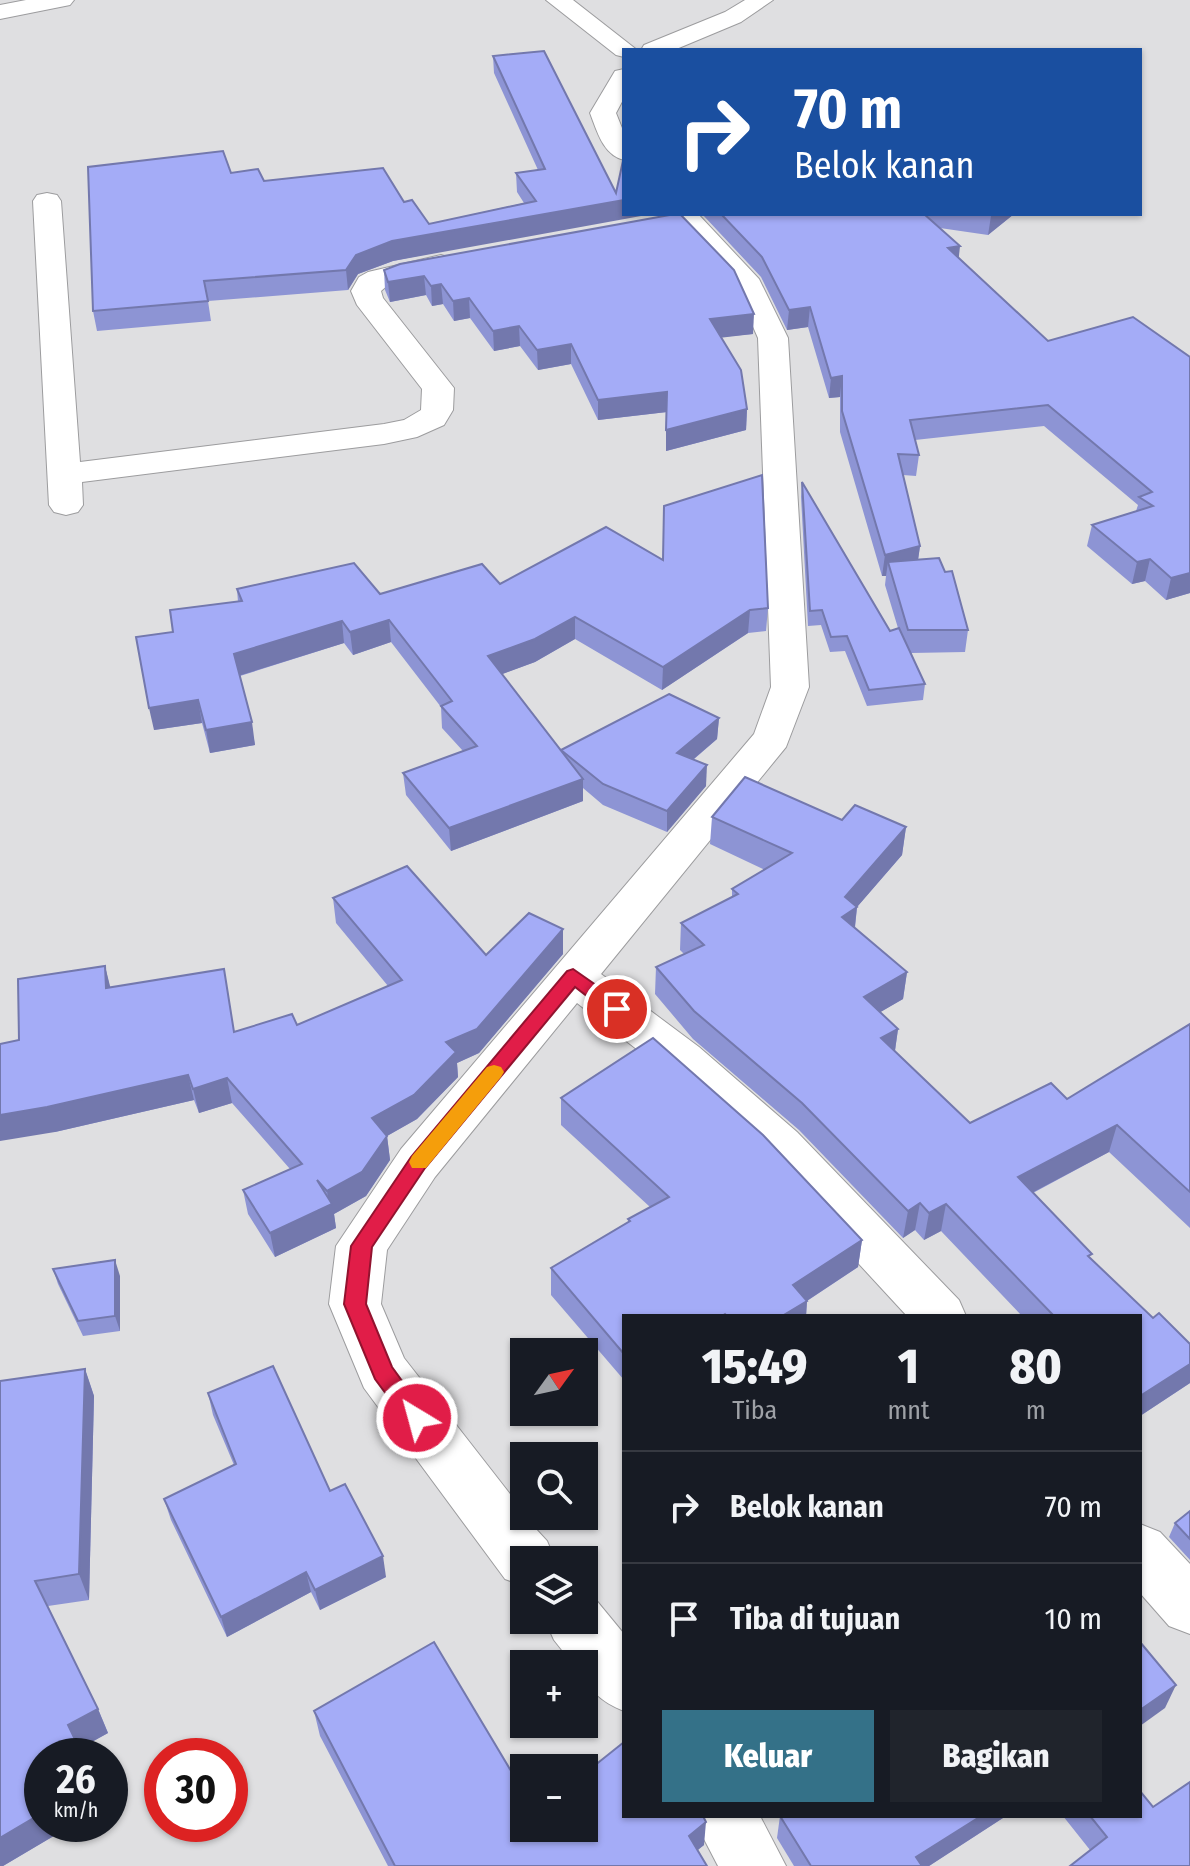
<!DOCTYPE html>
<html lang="id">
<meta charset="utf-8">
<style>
:root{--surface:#171b24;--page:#20242c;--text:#f1f3f6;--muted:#9ea1a6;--line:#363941;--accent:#347188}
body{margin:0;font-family:"Fira Sans Condensed",sans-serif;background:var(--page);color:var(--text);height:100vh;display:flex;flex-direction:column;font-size:30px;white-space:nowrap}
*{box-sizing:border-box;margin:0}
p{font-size:26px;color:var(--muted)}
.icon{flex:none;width:44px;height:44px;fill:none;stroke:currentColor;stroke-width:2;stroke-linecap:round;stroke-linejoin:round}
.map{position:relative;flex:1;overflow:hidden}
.drawer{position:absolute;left:622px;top:1314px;width:520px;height:504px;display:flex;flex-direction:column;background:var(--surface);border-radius:0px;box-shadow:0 2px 6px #0004}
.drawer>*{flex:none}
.top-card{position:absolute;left:622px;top:48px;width:520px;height:168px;border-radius:0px;box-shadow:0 2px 6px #0004;background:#1a4fa0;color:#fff;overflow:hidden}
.needle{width:52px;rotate:57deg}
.fabs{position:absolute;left:510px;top:1338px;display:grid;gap:16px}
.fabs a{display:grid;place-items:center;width:88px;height:88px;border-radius:0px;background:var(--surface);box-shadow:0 2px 6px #0004;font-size:40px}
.speed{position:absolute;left:24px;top:1738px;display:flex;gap:16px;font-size:40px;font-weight:700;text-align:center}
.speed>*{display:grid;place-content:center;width:104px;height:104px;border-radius:50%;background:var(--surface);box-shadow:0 2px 6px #0004;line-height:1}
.speed small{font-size:20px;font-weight:400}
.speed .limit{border:12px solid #d22;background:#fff;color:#111}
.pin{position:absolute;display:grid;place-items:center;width:68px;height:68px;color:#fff;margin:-34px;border:4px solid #fff;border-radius:50%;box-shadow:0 2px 8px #0007}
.me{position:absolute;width:88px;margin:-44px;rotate:323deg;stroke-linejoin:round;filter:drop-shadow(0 0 6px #0008)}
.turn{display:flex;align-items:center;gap:28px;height:168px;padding:0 40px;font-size:36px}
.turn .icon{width:104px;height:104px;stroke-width:2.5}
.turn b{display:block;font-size:56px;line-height:68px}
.eta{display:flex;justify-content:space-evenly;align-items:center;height:136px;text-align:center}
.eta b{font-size:48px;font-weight:800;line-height:56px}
.primary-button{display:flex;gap:16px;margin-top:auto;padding:16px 40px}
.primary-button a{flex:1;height:92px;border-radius:0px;background:var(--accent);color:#fff;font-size:32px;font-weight:800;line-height:92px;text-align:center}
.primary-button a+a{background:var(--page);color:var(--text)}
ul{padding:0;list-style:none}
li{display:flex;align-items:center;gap:24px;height:112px;padding:0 40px;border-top:2px solid var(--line)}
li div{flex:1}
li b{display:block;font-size:30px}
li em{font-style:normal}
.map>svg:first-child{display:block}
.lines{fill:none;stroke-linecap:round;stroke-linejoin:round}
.street-casing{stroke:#9c9c9e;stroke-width:2}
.street{fill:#fff;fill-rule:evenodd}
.wall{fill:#8d94d4}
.shaded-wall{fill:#7378ad}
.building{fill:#a4acf7;stroke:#7378ad;stroke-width:2}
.route{fill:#e11d48;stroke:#92132f;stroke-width:2}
.slow{fill:#f59e0b}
</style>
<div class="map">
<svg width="1190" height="1866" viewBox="0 0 1190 1866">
<rect width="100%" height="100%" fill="#dfdfe1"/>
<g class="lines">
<g class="street-casing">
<g id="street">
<path d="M 26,0 L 74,0 L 70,5 L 0,19 L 0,5 Z"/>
<path d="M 546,0 L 573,0 L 637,50 L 624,50 L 624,57 L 616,55 Z"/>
<path d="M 745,0 L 773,0 L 741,22 L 674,50 L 641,50 L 644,45 L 725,12 Z"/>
<path d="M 624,69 L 624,98 L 616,113 L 624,133 L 624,160 C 603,155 597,131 590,113 L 615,71 Z"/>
<path d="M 47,193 L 57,195 L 61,201 L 80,462 L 384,424 L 404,420 L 421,410 L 422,389 L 357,305 L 351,291 L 359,277 L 368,272 L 441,255 L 451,258 L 456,264 L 451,270 L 388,285 L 381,291 L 383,298 L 454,388 L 453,410 L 444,425 L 417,437 L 384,444 L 82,482 L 83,505 L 78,512 L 66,515 L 54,512 L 49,505 L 33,201 L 37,195 Z"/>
<path d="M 668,214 L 698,214 L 759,279 L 788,338 L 809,687 L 786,747 L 601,974 L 699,1047 L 797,1132 L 959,1300 L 966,1316 L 907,1316 L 763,1160 L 665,1071 L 577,1003 L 435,1177 L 387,1250 L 381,1304 L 404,1358 L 524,1512 L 524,1516 L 547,1541 L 555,1560 L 524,1560 L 524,1586 L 505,1579 L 364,1388 L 329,1304 L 336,1246 L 401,1149 L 754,734 L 771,687 L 758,338 L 736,288 Z"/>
<path d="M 1140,1524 L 1160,1532 L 1190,1564 L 1190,1634 L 1169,1626 L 1140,1593 Z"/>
<path d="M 584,1595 L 596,1600 L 624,1634 L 624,1711 C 602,1702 584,1689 584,1664 L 573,1664 L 554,1640 L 545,1620 L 584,1620 Z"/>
<path d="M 692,1816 L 760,1816 L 786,1866 L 718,1866 Z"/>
</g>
</g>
<use href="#street" class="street"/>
</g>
<g class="wall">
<path d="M 493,56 L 624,214 L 393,261 L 358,274 L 348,290 L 208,301 L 211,321 L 97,331 L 93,311 L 231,173 L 264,181 L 404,202 L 429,224 L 524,203 L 517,192 L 516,173 L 538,170 L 494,73 Z"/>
<path d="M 702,214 L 1014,214 L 988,235 L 940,228 L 959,258 L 1048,341 L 1133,317 L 1190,593 L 1166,600 L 1145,581 L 1132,584 L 1087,546 L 1092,525 L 1136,511 L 1138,505 L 1044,426 L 915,440 L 919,455 L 916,476 L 903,475 L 920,546 L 918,560 L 968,630 L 965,652 L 911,653 L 925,684 L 923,700 L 867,706 L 845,651 L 830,652 L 821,625 L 808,626 L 801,497 L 802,482 L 890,631 L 898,628 L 885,585 L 886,576 L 882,576 L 840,432 L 840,397 L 829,398 L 808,327 L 787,330 L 761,277 Z"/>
<path d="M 400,264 L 753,334 L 721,337 L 747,409 L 746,430 L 666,451 L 667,412 L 598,420 L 571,364 L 538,370 L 520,346 L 494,351 L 470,318 L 454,321 L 443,304 L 432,306 L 426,295 L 390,302 L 385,290 L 384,270 Z"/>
<path d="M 663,560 L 768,608 L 766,631 L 748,633 L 662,690 L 575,639 L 535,662 L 502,674 L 561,751 L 719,718 L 717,739 L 693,760 L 706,786 L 667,832 L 603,805 L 583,788 L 583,801 L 451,851 L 406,795 L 403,773 L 463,751 L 442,728 L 441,707 L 391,642 L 353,655 L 344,643 L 240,676 L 255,745 L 210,753 L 202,723 L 154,730 L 173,632 L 238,602 L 237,589 L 380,594 L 500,584 Z"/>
<path d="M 712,817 L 842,820 L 906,827 L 902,855 L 857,907 L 855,928 L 907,972 L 903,999 L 880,1012 L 898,1029 L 895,1051 L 970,1123 L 1067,1099 L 1190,1024 L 1190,1228 L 1109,1152 L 1033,1193 L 1091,1259 L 1153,1318 L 1190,1344 L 1190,1383 L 1140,1416 L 1140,1316 L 1022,1316 L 941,1231 L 924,1240 L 915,1230 L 903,1238 L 799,1130 L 693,1039 L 655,994 L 656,967 L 684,954 L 680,950 L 681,923 L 732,898 L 732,889 L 765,870 L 710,844 Z"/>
<path d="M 333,898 L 486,955 L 563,954 L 479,1053 L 457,1063 L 458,1077 L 417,1119 L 387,1136 L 390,1160 L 366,1196 L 334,1214 L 336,1228 L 275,1257 L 248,1214 L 243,1190 L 290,1169 L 232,1103 L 199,1113 L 194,1100 L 55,1132 L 19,1040 L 105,966 L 110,988 L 235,1031 L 297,1025 L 388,986 L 336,923 Z"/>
<path d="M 561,1098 L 862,1240 L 858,1267 L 807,1301 L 806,1316 L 624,1316 L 624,1380 L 551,1295 L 551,1268 L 628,1222 L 628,1219 L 650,1207 L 561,1125 Z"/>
<path d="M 53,1269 L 120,1276 L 120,1331 L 83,1336 L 58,1284 Z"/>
<path d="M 85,1369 L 94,1396 L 89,1600 L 48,1606 L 98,1709 L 108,1733 L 79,1749 L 74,1824 L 3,1866 L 0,1866 L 0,1381 Z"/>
<path d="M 208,1393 L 330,1491 L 386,1577 L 320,1610 L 311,1592 L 227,1637 L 171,1520 L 164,1499 L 234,1465 L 213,1415 Z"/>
<path d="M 1190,1511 L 1190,1560 L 1169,1537 L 1175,1523 Z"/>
<path d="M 314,1711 L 523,1791 L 704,1845 L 697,1850 L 707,1866 L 388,1866 L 320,1736 Z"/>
<path d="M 1153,1807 L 1090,1850 L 1063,1816 L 1140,1816 Z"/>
<path d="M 780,1816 L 1006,1816 L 929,1866 L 794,1866 L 777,1838 Z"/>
</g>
<g class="shaded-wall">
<path d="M 624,200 L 624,214 L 652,214 L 393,261 L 358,274 L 348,290 L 346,270 L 356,255 L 392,241 Z"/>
<path d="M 993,214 L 1014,214 L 988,235 L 991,216 Z"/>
<path d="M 960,246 L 958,265 L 948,248 Z"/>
<path d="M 424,276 L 426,295 L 390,302 L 388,282 Z"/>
<path d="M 441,284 L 443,304 L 432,306 L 431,286 Z"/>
<path d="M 469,298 L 470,318 L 454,321 L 453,301 Z"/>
<path d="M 810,307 L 808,327 L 787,330 L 789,310 Z"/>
<path d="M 754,314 L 753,334 L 710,339 L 710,319 Z"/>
<path d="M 519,326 L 520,346 L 494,351 L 493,331 Z"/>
<path d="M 571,344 L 571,364 L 538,370 L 537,350 Z"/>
<path d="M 842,376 L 840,397 L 829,398 L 831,378 Z"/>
<path d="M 667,392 L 667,412 L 598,420 L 598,400 Z"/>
<path d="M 747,409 L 746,430 L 666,451 L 666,430 Z"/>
<path d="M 920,546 L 917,567 L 888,562 L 886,576 L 882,576 L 885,555 Z"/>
<path d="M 1150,559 L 1145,581 L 1132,584 L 1137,562 Z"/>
<path d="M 1190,573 L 1190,593 L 1166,600 L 1171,578 Z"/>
<path d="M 750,610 L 748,633 L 662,690 L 663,667 Z"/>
<path d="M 575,617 L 575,639 L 535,662 L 489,679 L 488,656 Z"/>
<path d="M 389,620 L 391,642 L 353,655 L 350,632 Z"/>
<path d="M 342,621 L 344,643 L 238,676 L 234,654 Z"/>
<path d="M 198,700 L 202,723 L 154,730 L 149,708 Z"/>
<path d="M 719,718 L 717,739 L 676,774 L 677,753 Z"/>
<path d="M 252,722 L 255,745 L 210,753 L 206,730 Z"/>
<path d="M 707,765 L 706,786 L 667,832 L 667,811 Z"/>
<path d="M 583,779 L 583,801 L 451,851 L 449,828 Z"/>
<path d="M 906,827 L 902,855 L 857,907 L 854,934 L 838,944 L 845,897 Z"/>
<path d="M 563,929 L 563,954 L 479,1053 L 457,1063 L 458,1077 L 417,1119 L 387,1136 L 390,1160 L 366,1196 L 334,1214 L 336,1228 L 275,1257 L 270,1233 L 329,1205 L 327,1191 L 372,1118 L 446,1042 Z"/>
<path d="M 105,966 L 111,990 L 106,988 Z"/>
<path d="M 907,972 L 903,999 L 860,1024 L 864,997 Z"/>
<path d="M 898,1029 L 894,1057 L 881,1038 Z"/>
<path d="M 188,1075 L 194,1100 L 55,1132 L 0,1141 L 0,1115 Z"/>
<path d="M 227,1078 L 232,1103 L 199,1113 L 193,1089 Z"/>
<path d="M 1117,1125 L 1109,1152 L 1011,1204 L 1018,1177 Z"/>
<path d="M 920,1203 L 915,1230 L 903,1238 L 908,1211 Z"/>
<path d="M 946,1204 L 941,1231 L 924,1240 L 929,1213 Z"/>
<path d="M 862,1240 L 858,1267 L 793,1310 L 807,1301 L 806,1316 L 782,1316 L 793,1285 Z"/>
<path d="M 115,1260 L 120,1276 L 120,1331 L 115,1316 Z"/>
<path d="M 1190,1364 L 1190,1383 L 1140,1416 L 1140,1396 Z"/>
<path d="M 85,1369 L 94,1396 L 89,1600 L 79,1574 Z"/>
<path d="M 383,1556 L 386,1577 L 320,1610 L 315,1590 Z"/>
<path d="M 306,1572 L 311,1592 L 227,1637 L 221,1617 Z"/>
<path d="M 1176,1685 L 1165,1708 L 1140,1726 L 1140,1710 Z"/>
<path d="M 98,1709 L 108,1733 L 79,1749 L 68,1725 Z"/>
<path d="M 42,1813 L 42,1824 L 74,1824 L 3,1866 L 0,1866 L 0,1838 Z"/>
<path d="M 981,1816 L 1006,1816 L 929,1866 L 914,1866 L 916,1857 Z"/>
<path d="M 706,1822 L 704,1845 L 687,1859 L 689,1836 Z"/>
</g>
<g class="building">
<path d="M 544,51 L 616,193 L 624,156 L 624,200 L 392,241 L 356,255 L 346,270 L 204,281 L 208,301 L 93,311 L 88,167 L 223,151 L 231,173 L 258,169 L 264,181 L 383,168 L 404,202 L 412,200 L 429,224 L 536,201 L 516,173 L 545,169 L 493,56 Z"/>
<path d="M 675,214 L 680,214 L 734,270 L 754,314 L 710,319 L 741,370 L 747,409 L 666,430 L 667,392 L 598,400 L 571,344 L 537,350 L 519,326 L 493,331 L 469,298 L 453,301 L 441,284 L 431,286 L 424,276 L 388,282 L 384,270 L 400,264 Z"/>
<path d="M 721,214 L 924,214 L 960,246 L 948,248 L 1048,341 L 1133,317 L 1190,357 L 1190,573 L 1171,578 L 1150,559 L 1137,562 L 1092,525 L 1153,506 L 1139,497 L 1152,492 L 1048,405 L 910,420 L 919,455 L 898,454 L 920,546 L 885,555 L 842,411 L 842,376 L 831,378 L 810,307 L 789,310 L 762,257 Z"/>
<path d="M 762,475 L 768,608 L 750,610 L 663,667 L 575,617 L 535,639 L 488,656 L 583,779 L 449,828 L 403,773 L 477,746 L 441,706 L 452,701 L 389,620 L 350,632 L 342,621 L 234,654 L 252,722 L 206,730 L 198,700 L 149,708 L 136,637 L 173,632 L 170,610 L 242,601 L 237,589 L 354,563 L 380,594 L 482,564 L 500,584 L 606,527 L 663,560 L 664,506 Z"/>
<path d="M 802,482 L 890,631 L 899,628 L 925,684 L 869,690 L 847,636 L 831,637 L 822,610 L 810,611 Z"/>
<path d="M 939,558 L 945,572 L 952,571 L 968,630 L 908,630 L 888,562 Z"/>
<path d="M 669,694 L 719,718 L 677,753 L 707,765 L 667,811 L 603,784 L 561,750 Z"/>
<path d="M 745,777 L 842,820 L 855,805 L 906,827 L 845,897 L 857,907 L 842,917 L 907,972 L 864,997 L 898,1029 L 881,1038 L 970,1123 L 1051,1083 L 1067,1099 L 1190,1024 L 1190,1192 L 1117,1125 L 1018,1177 L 1092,1254 L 1088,1256 L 1153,1318 L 1159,1313 L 1190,1344 L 1190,1364 L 1140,1396 L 1140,1316 L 1054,1316 L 946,1204 L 929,1213 L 920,1203 L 908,1211 L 802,1103 L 694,1011 L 656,967 L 704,945 L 681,923 L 738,894 L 732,889 L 792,853 L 712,817 Z"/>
<path d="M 407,866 L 486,955 L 529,913 L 563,929 L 477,1029 L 446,1042 L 456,1052 L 414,1095 L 372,1118 L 387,1136 L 362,1172 L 327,1191 L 317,1180 L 332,1204 L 270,1233 L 243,1190 L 302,1164 L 227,1078 L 193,1089 L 188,1075 L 47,1107 L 0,1115 L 0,1044 L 19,1040 L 18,979 L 105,966 L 106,988 L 224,969 L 234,1032 L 292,1014 L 297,1025 L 402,980 L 333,898 Z"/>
<path d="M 653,1038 L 763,1135 L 862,1240 L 793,1285 L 807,1301 L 782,1316 L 727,1316 L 725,1314 L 722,1316 L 624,1316 L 624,1354 L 551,1268 L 630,1221 L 628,1219 L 669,1197 L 561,1098 Z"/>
<path d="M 115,1260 L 115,1316 L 78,1321 L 53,1269 Z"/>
<path d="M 273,1366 L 330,1491 L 345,1484 L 383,1556 L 315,1590 L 306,1572 L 221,1617 L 164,1499 L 236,1464 L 208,1393 Z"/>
<path d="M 85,1369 L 79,1574 L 35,1581 L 98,1709 L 68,1725 L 83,1756 L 42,1756 L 42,1813 L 0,1838 L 0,1381 Z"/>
<path d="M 1190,1511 L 1190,1539 L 1175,1523 Z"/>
<path d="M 434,1642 L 523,1791 L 524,1791 L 524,1828 L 584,1828 L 584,1774 L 624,1742 L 624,1816 L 703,1816 L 706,1822 L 689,1836 L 707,1866 L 395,1866 L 314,1711 Z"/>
<path d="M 1140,1642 L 1176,1685 L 1140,1710 Z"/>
<path d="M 1190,1782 L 1190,1866 L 1070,1866 L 1107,1837 L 1090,1816 L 1140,1816 L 1140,1791 L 1153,1807 Z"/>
<path d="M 780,1816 L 981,1816 L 916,1857 L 922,1866 L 811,1866 Z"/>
</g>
<path class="route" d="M 573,969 L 623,1004 L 626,1009 L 623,1014 L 610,1014 L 575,987 L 425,1168 L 372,1247 L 366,1304 L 392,1367 L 429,1418 L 425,1425 L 417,1428 L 409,1425 L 375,1379 L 344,1304 L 351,1246 L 411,1157 L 567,971 Z"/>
<path class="slow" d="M 494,1065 L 501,1067 L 504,1072 L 501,1077 L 426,1168 L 412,1168 L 409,1162 L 412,1156 L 487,1067 Z"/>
</svg>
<div class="fabs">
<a><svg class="needle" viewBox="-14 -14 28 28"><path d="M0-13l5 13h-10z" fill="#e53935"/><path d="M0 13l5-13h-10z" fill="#9ea1a6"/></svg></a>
<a><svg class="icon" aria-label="search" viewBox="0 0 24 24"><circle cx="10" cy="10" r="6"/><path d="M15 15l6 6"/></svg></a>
<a><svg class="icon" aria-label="layers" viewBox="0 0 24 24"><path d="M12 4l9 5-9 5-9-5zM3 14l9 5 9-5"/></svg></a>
<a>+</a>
<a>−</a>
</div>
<div class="speed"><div>26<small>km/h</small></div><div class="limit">30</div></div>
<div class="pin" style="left:617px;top:1009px;background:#d93025"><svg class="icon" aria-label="arrive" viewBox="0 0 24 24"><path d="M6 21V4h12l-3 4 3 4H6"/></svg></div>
<svg class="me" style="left:417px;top:1418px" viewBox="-20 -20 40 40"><circle r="17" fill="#e11d48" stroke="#fff" stroke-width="3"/><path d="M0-11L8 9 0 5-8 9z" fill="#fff"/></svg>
<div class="top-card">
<div class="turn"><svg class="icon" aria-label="right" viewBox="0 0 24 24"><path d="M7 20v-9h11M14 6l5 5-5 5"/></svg><div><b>70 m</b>Belok kanan</div></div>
</div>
<section class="drawer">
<div class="eta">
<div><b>15:49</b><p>Tiba</p></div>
<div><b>1</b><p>mnt</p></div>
<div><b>80</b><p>m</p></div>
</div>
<ul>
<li><svg class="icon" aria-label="right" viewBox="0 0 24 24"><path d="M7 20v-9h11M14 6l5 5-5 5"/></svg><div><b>Belok kanan</b></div><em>70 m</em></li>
<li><svg class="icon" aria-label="arrive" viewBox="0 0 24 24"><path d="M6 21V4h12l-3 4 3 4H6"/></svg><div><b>Tiba di tujuan</b></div><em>10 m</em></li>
</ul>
<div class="primary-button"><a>Keluar</a><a>Bagikan</a></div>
</section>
</div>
